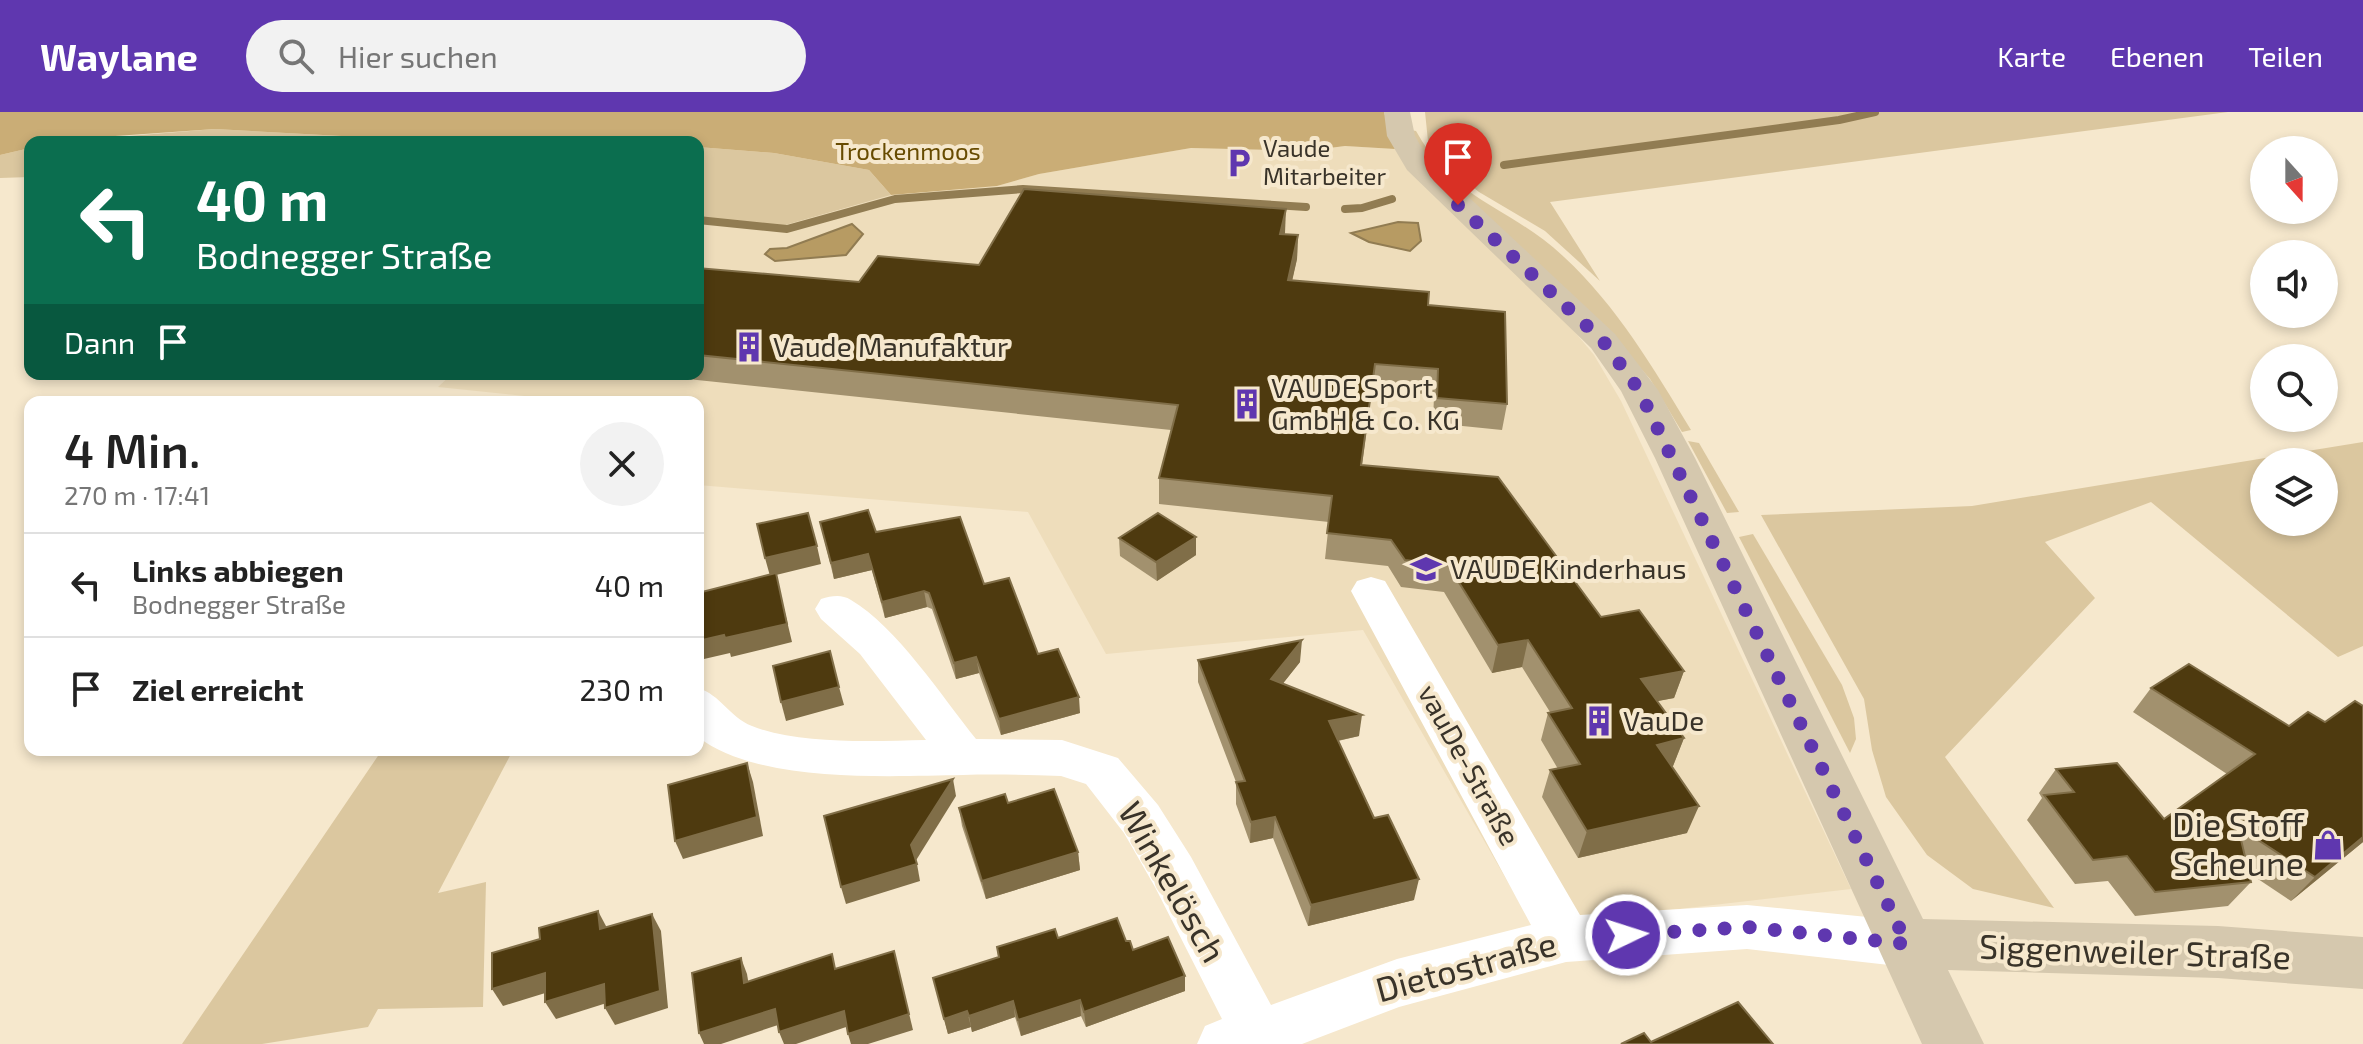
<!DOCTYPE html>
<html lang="de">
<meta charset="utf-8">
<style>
:root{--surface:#fff;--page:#f2f2f2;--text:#222;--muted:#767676;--line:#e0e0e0;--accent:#5f37af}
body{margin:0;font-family:"Exo 2",sans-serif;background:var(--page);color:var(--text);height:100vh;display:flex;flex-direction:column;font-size:30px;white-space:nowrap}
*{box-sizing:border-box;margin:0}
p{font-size:26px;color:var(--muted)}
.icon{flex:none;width:44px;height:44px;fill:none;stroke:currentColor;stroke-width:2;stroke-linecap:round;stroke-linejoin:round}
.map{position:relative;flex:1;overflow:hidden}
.panel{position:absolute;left:24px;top:284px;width:680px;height:360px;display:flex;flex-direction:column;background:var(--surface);border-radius:16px;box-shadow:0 4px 12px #0003}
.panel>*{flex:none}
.top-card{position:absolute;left:24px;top:24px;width:680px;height:244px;border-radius:16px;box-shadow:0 4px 12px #0003;background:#0b6e4f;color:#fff;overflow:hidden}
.needle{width:52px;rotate:159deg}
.controls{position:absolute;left:2250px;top:24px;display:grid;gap:16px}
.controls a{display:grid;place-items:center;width:88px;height:88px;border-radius:50%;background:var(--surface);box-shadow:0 4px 12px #0003;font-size:40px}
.pin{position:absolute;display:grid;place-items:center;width:68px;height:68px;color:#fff;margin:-82px -34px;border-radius:50% 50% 50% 0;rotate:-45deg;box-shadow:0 0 8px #0007}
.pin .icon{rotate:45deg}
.me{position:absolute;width:88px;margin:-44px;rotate:86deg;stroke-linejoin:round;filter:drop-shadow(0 0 6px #0008)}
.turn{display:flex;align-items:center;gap:28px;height:168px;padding:0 40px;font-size:36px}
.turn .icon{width:104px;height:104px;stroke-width:2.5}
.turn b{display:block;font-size:56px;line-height:68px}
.then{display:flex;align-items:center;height:76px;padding:0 40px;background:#0003;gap:16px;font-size:30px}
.round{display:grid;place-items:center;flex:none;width:84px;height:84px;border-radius:42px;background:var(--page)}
.summary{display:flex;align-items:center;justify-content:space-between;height:136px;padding:0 40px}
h1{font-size:48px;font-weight:600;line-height:60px}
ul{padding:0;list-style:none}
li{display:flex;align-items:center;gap:24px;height:104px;padding:0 40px;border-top:2px solid var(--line)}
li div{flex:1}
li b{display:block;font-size:30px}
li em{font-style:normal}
header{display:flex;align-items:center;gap:48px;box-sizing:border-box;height:112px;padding:0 40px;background:var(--accent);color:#fff}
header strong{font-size:38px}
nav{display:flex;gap:44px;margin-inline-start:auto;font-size:28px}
.search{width:560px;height:72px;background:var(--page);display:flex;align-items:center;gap:20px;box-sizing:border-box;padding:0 28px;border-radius:44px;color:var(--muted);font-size:30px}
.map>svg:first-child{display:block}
.built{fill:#edb}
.green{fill:#dbc79f;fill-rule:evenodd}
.forest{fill:#caad76}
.water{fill:#b79b63;stroke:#917c52;stroke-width:2}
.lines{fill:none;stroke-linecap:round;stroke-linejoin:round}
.stream{stroke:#917c52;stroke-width:8}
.street{fill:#fff;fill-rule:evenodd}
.secondary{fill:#d5c8ae;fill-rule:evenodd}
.wall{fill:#a2916e}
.shaded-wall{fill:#806e48}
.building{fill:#4e3a0f;stroke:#806e48;stroke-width:2}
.route{stroke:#5f37af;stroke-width:14;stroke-dasharray:0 25.2}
.labels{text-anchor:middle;stroke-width:8;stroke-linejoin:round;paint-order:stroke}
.far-poi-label{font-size:24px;fill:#393329;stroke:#f6e8cd;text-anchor:start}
.far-park-label{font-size:24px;fill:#674b01;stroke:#f6e8cd}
.poi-label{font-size:28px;fill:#393329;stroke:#f6e8cd;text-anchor:start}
.street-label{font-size:28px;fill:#393329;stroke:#f6e8cd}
.near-poi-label{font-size:34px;fill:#393329;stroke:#f6e8cd;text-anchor:end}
.near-street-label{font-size:34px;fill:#393329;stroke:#f6e8cd}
</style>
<header>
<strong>Waylane</strong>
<div class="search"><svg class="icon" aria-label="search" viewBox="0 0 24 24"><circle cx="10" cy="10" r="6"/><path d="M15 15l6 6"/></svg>Hier suchen</div>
<nav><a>Karte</a><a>Ebenen</a><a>Teilen</a></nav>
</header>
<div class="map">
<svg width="2363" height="932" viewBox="0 0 2363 932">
<rect width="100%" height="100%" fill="#f6e8cd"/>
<path class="built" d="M 1345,34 L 1395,37 L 1554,195 L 1594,243 L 1621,289 L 1851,777 L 1533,814 L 1363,518 L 1106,542 L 1028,400 L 698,373 L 698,290 L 581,290 L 438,275 L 452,262 L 698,262 L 698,105 L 782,114 L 891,83 L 997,74 L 1039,62 L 1191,36 L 1306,39 Z"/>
<g class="green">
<path d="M 1425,0 L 2228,0 L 1550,90 L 1600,169 L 1545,119 L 1479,80 L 1455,61 L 1428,29 Z"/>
<path d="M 215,17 L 451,30 L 55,30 Z"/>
<path d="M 1411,18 L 1416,19 C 1456,91 1510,94 1564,145 C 1617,194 1654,257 1691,318 L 1682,320 L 1650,267 L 1612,224 L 1429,52 Z"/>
<path d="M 698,35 L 774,41 L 869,58 L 891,83 L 782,114 L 698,105 Z"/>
<path d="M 30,36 L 30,65 L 0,66 L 0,43 Z"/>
<path d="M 1688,329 L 1699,331 L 1739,400 L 1727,401 Z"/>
<path d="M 2363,330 L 2363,534 L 2338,545 L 2151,390 L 2045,430 L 2095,486 L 1945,645 L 2054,796 L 1973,777 L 1927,743 L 1886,685 L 1872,638 L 1864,587 L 1761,403 L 1972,394 ZM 2264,350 L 2324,350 L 2324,410 L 2264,410 Z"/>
<path d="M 1753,422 L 1842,573 L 1854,606 L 1856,627 L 1850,641 L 1739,425 Z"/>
<path d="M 382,638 L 513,638 L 438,781 L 486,770 L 483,895 L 378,897 L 368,915 L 262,932 L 182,932 Z"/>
</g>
<path class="forest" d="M 0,0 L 1384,0 L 1395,37 L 1345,34 L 1306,39 L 1191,36 L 1039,62 L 997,74 L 891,83 L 869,58 L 774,41 L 698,35 L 698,30 L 600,27 L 572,30 L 451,30 L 215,17 L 30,30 L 30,36 L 0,43 Z"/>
<g class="water">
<path d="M 1398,110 L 1418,111 L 1421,129 L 1410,139 L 1369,130 L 1351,121 Z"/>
<path d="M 852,112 L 863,122 L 846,143 L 775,149 L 765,142 L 770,137 L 787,136 Z"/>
</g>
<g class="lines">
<g class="stream">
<path d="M 1504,53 L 1839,8 L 1875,0"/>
<path d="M 1345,97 L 1362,96 L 1392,87"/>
<path d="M 698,108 L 787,117 L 895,87 L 1023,77 L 1306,95"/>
</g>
<path class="street" d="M 1371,465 L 1385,469 L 1580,803 L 1747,793 L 1907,809 L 1926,816 L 1933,832 L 1926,848 L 1907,855 L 1747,837 L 1566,850 L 1399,895 L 1302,932 L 1197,932 L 1205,914 L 1222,907 L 1155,775 L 1124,721 L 1086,672 L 1061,664 C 1028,663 996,662 963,663 C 888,664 759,672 698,625 L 698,576 C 721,583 729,605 752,614 C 800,633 874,629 926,628 L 860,542 L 821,507 L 815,497 L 821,487 C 832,484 841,482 851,488 C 896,514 943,586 976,627 L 1062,628 L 1118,646 L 1158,693 L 1191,745 L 1271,893 L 1397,847 L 1531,813 L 1351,479 L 1357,469 Z"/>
<path class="secondary" d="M 1384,0 L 1410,0 L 1415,24 L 1428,47 L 1615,222 L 1658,278 L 1695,346 L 1923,807 L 2218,814 L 2363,825 L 2363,877 L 2218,866 L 1948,858 L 1984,932 L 1922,932 L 1655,346 L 1621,279 L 1591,236 L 1407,58 L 1387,24 Z"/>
</g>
<g class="wall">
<path d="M 1285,122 L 1298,123 L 1297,147 L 1292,168 L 1428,193 L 1507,292 L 1502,318 L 1433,311 L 1434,283 L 1372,277 L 1362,353 L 1684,559 L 1674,586 L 1657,589 L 1684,626 L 1673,654 L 1671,654 L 1687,721 L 1578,746 L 1542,685 L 1550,658 L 1558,657 L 1541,628 L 1548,601 L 1550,600 L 1522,555 L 1492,561 L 1444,480 L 1401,475 L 1388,454 L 1325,447 L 1329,410 L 1159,392 L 1159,366 L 1171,318 L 640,262 L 698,262 L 698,156 L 859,170 L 979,153 Z"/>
<path d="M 820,410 L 876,420 L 984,472 L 1038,542 L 1080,601 L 1001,623 L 979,561 L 956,567 L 932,497 L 927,495 L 885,506 L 872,458 L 834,467 Z"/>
<path d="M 1119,426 L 1196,443 L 1157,469 L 1120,444 Z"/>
<path d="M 1198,548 L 1300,550 L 1283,571 L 1359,624 L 1338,629 L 1414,788 L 1308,814 L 1273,726 L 1250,731 L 1236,692 L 1236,670 L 1198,570 Z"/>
<path d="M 2151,576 L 2289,614 L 2325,610 L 2363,594 L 2363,730 L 2291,789 L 2249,761 L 2251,770 L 2228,794 L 2135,804 L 2108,769 L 2075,772 L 2027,708 L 2042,686 L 2039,681 L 2056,657 L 2164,707 L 2227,662 L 2133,600 Z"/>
<path d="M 1008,691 L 1078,740 L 1080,758 L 986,787 L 962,714 L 959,696 Z"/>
<path d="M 1058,826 L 1126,829 L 1133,838 L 1185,879 L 1086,915 L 1081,904 L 1021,924 L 1015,905 L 972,920 L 971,915 L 948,922 L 937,882 L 998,845 L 997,835 Z"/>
</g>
<g class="shaded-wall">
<path d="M 1286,97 L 1285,121 L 1279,145 L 1280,122 Z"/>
<path d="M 1298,123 L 1297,147 L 1287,192 L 1288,168 Z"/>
<path d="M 1196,425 L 1196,443 L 1157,469 L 1156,450 Z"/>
<path d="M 817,434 L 821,452 L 776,463 L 792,530 L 731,545 L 730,541 L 704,547 L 698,529 L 724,523 L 770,464 L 765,446 Z"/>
<path d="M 868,442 L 872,458 L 834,467 L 831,451 Z"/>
<path d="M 924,479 L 927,495 L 885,506 L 882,490 Z"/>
<path d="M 1302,528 L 1300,550 L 1270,588 L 1271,567 Z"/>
<path d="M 1528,528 L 1522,555 L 1492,561 L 1498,533 Z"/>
<path d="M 976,545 L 979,561 L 956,567 L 954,551 Z"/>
<path d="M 1684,559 L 1674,586 L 1632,594 L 1641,567 Z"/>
<path d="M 839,575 L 844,593 L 786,609 L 781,590 Z"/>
<path d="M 1079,585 L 1080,601 L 1001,623 L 999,607 Z"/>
<path d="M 1362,603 L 1359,624 L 1327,631 L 1329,609 Z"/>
<path d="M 1684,626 L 1673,654 L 1647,660 L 1657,633 Z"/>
<path d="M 747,651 L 753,670 L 763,724 L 683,747 L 675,729 Z"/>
<path d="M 953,667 L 956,684 L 915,750 L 911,733 Z"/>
<path d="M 1699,694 L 1687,721 L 1578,746 L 1587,719 Z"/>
<path d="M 1275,705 L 1273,726 L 1250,731 L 1251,710 Z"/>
<path d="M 2363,725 L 2363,730 L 2291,789 L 2315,765 Z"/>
<path d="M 1078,740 L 1080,758 L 986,787 L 982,769 Z"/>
<path d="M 917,752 L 920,769 L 846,792 L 841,775 Z"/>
<path d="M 1419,767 L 1414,788 L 1308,814 L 1311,793 Z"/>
<path d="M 598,799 L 607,816 L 600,817 Z"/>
<path d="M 652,802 L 661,819 L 668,896 L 615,913 L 605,896 Z"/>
<path d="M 894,839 L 913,918 L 868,932 L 851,932 L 848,922 Z"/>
<path d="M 741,846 L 747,862 L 751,886 L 744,871 Z"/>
<path d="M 545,861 L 555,878 L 503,894 L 492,877 Z"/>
<path d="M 1185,864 L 1185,879 L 1086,915 L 1084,900 Z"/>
<path d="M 604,872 L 613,889 L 556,907 L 545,890 Z"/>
<path d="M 1080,888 L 1081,904 L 1021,924 L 1018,908 Z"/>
<path d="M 1013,889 L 1015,905 L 972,920 L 969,904 Z"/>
<path d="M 775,897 L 781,912 L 721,932 L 704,932 L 699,921 Z"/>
<path d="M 844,899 L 849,914 L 796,932 L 784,932 L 779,920 Z"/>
<path d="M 967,899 L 971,915 L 948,922 L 944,907 Z"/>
</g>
<g class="building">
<path d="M 1024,77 L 1286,97 L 1280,122 L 1298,123 L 1288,168 L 1429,180 L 1428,193 L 1505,200 L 1507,292 L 1437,286 L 1438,257 L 1375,252 L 1361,353 L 1498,365 L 1601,505 L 1639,498 L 1684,559 L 1641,567 L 1684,626 L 1657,633 L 1699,694 L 1587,719 L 1550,658 L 1580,652 L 1548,601 L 1572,596 L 1528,528 L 1498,533 L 1448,453 L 1405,448 L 1391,428 L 1327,421 L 1332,384 L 1159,366 L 1178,293 L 698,243 L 698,156 L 859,170 L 878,144 L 979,153 Z"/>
<path d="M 868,398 L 876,420 L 960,405 L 984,472 L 1009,466 L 1038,542 L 1058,537 L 1079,585 L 999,607 L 976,545 L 954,551 L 929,481 L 924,479 L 882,490 L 868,442 L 831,451 L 820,410 Z"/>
<path d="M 808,401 L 817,434 L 765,446 L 757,412 Z"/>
<path d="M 1158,401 L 1196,425 L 1156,450 L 1119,426 Z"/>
<path d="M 776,461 L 787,512 L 725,526 L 724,523 L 698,529 L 698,481 Z"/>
<path d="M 1302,528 L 1271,567 L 1362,603 L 1329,609 L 1374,706 L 1388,703 L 1419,767 L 1311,793 L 1275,705 L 1251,710 L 1236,670 L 1245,669 L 1198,548 Z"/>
<path d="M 830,539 L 839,575 L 781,590 L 773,554 Z"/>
<path d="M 2189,552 L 2289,614 L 2308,600 L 2325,610 L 2355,589 L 2363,594 L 2363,725 L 2315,765 L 2238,715 L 2251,770 L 2155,780 L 2127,744 L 2093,748 L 2044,683 L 2074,680 L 2056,657 L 2117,651 L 2164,707 L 2255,642 L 2151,576 Z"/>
<path d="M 747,651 L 757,705 L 675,729 L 668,673 Z"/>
<path d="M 953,667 L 911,733 L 917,752 L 841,775 L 824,704 Z"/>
<path d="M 1054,677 L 1078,740 L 982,769 L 959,696 L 1005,682 L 1008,691 Z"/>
<path d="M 598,799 L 600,817 L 652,802 L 660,879 L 605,896 L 604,872 L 545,890 L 545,861 L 492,877 L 492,841 L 540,827 L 539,816 Z"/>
<path d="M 1117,806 L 1126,829 L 1130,829 L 1133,838 L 1168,825 L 1185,864 L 1084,900 L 1080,888 L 1018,908 L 1013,889 L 969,904 L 967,899 L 944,907 L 933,866 L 999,845 L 997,835 L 1055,817 L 1058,826 Z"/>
<path d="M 894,839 L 909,902 L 848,922 L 844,899 L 779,920 L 775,897 L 699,921 L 692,861 L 741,846 L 744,871 L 832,842 L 835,857 Z"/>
<path d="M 1738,890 L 1773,932 L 1621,932 L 1644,921 L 1651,930 Z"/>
</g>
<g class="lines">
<path class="route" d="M 1458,93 L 1603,229 L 1639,278 L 1907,832 L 1747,815 L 1626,823"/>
</g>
<defs>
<g id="parking-bare" transform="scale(2.4)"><path d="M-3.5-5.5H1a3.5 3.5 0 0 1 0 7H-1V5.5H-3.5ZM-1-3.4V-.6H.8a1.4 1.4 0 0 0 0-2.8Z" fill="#5f37af" stroke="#f6e8cd" stroke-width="2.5" paint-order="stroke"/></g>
<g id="building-bare" transform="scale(2.4)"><path d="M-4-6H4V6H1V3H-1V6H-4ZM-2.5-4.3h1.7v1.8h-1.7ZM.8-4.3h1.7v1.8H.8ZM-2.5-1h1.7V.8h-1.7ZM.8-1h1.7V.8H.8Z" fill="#5f37af" stroke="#f6e8cd" stroke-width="2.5" paint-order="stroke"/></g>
<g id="school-bare" transform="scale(2.4)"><path d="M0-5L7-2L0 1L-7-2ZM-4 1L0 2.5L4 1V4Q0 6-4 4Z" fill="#5f37af" stroke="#f6e8cd" stroke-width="2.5" paint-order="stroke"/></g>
<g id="shop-bare" transform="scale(2.4)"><path d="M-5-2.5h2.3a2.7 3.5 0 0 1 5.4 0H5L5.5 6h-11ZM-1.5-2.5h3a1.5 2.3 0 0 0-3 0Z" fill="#5f37af" stroke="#f6e8cd" stroke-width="2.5" paint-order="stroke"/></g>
</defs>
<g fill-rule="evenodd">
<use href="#parking-bare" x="1239" y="51"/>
<use href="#building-bare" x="749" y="235"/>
<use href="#building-bare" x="1247" y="292"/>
<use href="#school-bare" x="1426" y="457"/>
<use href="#building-bare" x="1599" y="609"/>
<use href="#shop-bare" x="2328" y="733"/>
</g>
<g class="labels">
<g class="far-poi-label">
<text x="1263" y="45">Vaude<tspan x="1263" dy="28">Mitarbeiter</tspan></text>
</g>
<g class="far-park-label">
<text x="908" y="48">Trockenmoos</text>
</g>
<g class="poi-label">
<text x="773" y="245">Vaude Manufaktur</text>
<text x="1271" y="286">VAUDE Sport<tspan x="1271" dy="32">GmbH &amp; Co. KG</tspan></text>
<text x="1450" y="467">VAUDE Kinderhaus</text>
<text x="1623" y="619">VauDe</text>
</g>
<g class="street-label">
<text transform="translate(1469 653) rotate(61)" y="10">vauDe-Straße</text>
</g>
<g class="near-poi-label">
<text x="2304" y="725">Die Stoff<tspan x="2304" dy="39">Scheune</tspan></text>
</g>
<g class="near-street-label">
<text transform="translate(1172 770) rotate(60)" y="12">Winkelösch</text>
<text transform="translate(2135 840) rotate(2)" y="12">Siggenweiler Straße</text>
<text transform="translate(1466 855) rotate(-15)" y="12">Dietostraße</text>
</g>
</g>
</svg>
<div class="controls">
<a><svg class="needle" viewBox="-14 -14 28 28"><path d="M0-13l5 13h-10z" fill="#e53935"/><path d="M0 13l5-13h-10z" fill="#767676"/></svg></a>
<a><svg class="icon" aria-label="sound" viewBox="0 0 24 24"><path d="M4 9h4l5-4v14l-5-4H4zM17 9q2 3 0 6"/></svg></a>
<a><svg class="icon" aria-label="search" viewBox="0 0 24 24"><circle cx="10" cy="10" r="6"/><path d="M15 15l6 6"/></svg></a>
<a><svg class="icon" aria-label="layers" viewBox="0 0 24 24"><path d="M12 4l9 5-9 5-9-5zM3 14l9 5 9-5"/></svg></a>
</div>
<div class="pin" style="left:1458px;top:93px;background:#d93025"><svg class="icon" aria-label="arrive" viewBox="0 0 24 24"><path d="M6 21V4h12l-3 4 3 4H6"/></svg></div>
<svg class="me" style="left:1626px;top:823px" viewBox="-20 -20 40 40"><circle r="17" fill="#5f37af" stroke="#fff" stroke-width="3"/><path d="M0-11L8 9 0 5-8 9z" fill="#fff"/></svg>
<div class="top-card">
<div class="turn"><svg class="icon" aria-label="left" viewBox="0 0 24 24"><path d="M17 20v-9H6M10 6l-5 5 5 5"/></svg><div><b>40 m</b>Bodnegger Straße</div></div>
<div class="then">Dann<svg class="icon" aria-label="arrive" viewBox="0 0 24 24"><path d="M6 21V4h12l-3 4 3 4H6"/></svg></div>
</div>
<section class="panel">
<div class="summary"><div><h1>4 Min.</h1><p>270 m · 17:41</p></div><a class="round"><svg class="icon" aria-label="close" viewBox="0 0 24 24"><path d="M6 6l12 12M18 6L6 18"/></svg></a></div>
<ul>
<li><svg class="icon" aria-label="left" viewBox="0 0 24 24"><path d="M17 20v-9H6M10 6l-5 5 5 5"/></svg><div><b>Links abbiegen</b><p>Bodnegger Straße</p></div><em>40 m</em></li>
<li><svg class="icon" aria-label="arrive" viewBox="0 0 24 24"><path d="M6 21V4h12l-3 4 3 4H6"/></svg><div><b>Ziel erreicht</b></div><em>230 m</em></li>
</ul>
</section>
</div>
